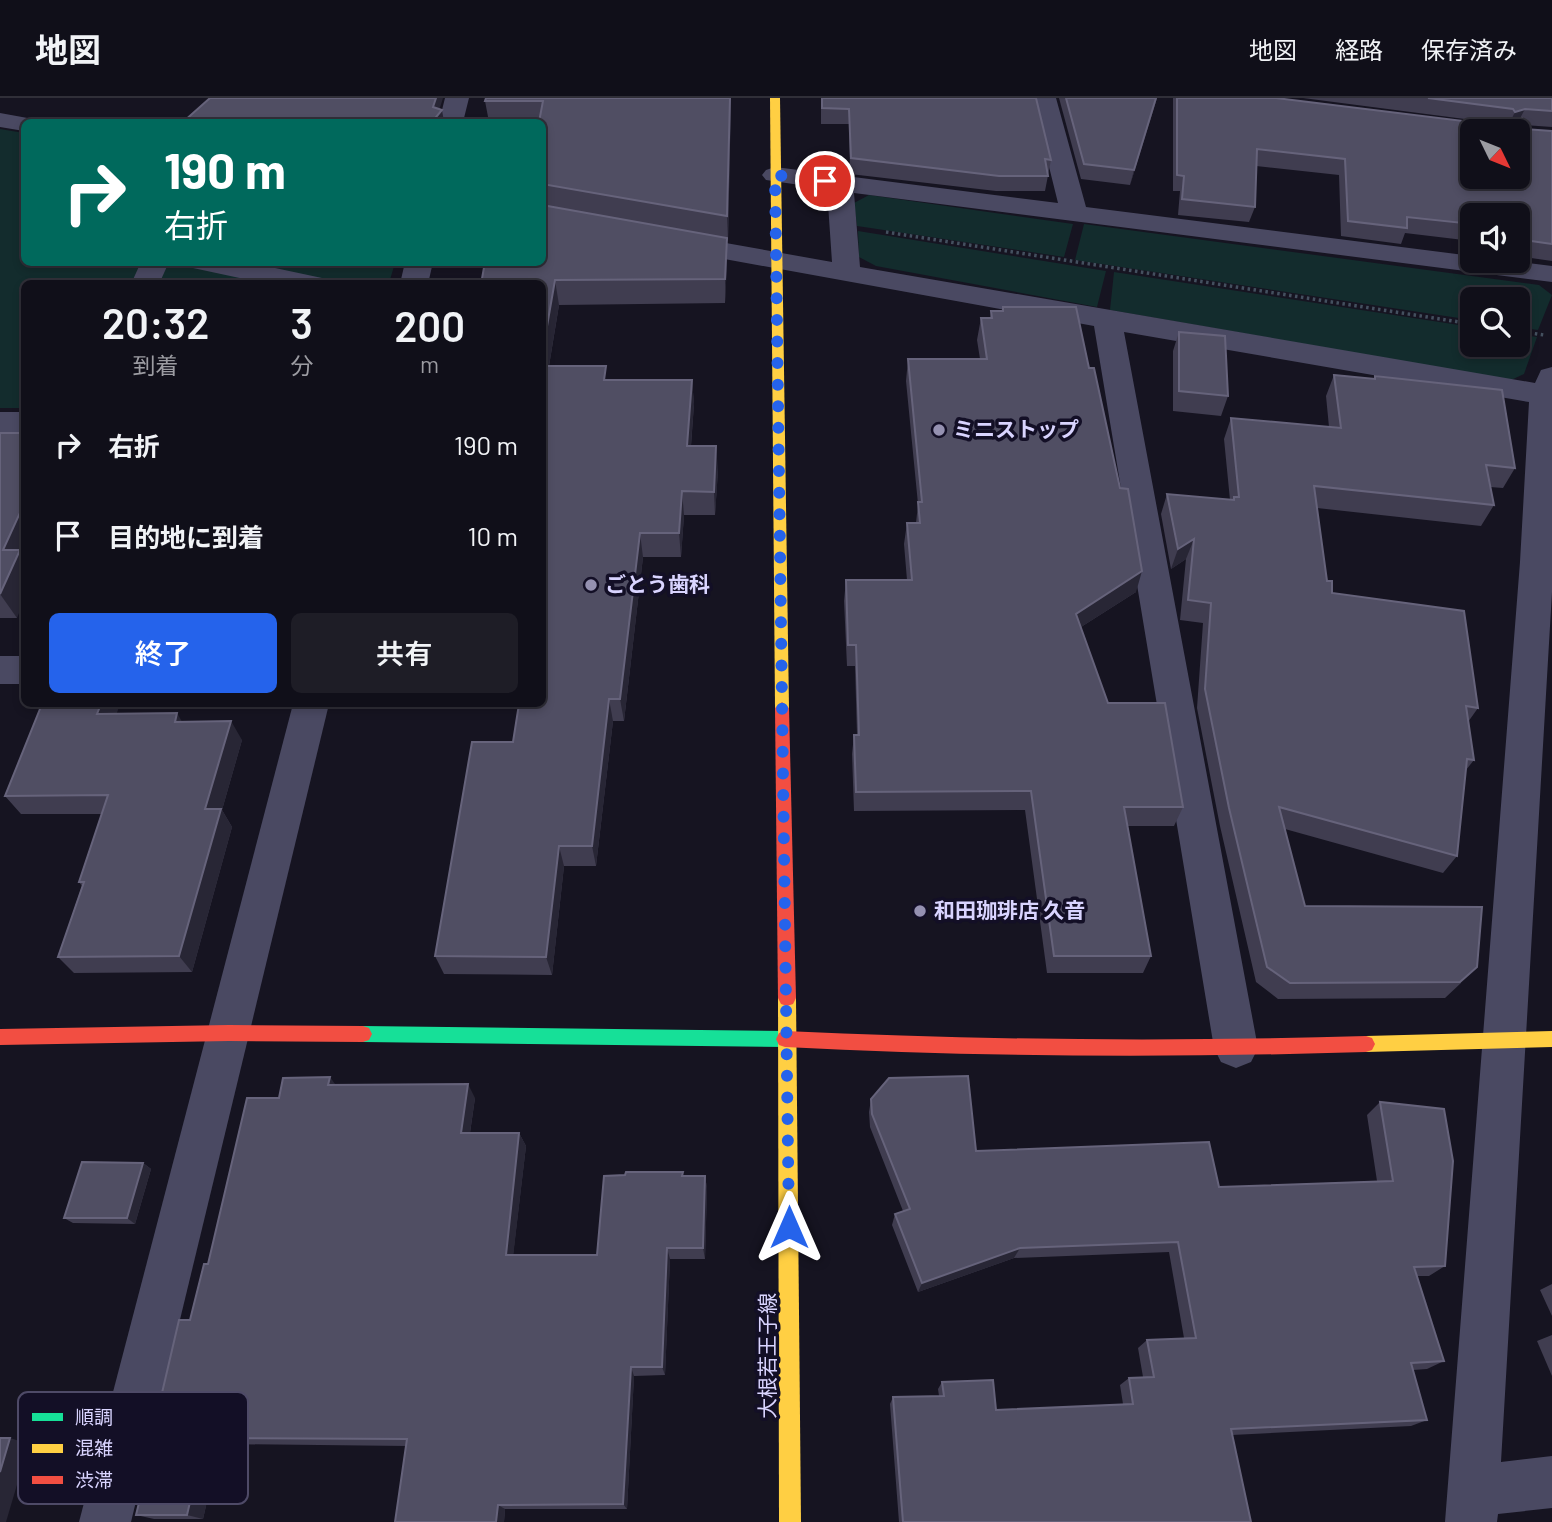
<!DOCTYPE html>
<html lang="ja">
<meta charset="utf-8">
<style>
:root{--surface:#100f19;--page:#1e1d26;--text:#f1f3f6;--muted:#9c9ca2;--line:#302f38;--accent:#2563eb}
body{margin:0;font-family:Barlow,"Noto Sans JP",sans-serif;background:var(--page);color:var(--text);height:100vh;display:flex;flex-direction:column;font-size:26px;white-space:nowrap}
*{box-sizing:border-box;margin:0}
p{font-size:23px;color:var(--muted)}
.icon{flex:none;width:38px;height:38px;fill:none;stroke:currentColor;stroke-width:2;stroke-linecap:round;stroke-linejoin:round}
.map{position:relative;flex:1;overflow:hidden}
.panel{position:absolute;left:21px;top:182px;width:525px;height:427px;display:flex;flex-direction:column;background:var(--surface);border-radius:10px;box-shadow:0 4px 10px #0003,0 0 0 2px var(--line)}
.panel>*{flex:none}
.top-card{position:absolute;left:21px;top:21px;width:525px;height:147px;border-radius:10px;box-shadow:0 4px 10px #0003,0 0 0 2px var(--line);background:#00695c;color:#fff;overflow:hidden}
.needle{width:46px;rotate:133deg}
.tools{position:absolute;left:1460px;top:21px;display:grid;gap:14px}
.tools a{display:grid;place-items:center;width:70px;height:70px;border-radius:10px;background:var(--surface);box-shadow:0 4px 10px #0003,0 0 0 2px var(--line);font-size:35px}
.pin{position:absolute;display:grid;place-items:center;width:60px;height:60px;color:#fff;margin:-30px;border:4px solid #fff;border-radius:50%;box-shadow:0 2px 7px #0007}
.me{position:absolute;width:77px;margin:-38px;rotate:0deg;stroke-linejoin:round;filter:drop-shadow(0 0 5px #0008)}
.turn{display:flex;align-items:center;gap:24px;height:147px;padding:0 28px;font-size:32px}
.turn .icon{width:91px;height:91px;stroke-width:2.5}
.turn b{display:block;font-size:49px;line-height:60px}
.eta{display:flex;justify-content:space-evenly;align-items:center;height:119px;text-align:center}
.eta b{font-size:42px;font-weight:600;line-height:49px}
.primary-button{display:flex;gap:14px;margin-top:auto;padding:14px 28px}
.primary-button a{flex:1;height:80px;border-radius:10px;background:var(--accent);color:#fff;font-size:28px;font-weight:600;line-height:80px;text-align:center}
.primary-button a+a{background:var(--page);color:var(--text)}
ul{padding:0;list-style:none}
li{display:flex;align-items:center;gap:21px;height:91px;padding:0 28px}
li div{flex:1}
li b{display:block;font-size:26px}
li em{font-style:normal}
header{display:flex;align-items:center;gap:42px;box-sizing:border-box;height:98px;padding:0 35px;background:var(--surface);border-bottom:2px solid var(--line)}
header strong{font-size:33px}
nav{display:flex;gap:38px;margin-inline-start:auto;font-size:24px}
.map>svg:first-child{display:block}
.green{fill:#132c2d}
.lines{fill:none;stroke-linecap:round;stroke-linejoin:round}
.path{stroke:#44505f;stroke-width:3.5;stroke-dasharray:2.5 3.5;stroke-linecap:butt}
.street{fill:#4a4962;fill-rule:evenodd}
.fast{fill:#16e098;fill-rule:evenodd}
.slow{fill:#ffcf43;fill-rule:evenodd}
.jam{fill:#f24e42;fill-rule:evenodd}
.wall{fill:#403d50}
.shaded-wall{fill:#282635}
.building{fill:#504e63;stroke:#66637b;stroke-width:2;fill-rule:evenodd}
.route{stroke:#2563eb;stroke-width:12;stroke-dasharray:0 21.6}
.poi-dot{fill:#9591b1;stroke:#130f26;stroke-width:2.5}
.labels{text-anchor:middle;stroke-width:7;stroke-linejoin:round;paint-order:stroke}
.poi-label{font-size:21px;font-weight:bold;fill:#d9d4ff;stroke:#130f26;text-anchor:start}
.street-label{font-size:21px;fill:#d9d4ff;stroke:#130f26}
.key{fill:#130f26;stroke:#4e4a67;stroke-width:2}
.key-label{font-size:19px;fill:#d9d4ff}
</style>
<header>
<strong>地図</strong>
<nav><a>地図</a><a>経路</a><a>保存済み</a></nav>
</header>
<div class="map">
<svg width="1552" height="1424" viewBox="0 0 1552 1424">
<rect width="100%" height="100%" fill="#161421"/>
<g class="green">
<path d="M 0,31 L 24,35 L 24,164 L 395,165 L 389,185 L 24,186 L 24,310 L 0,310 Z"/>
<path d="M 869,97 L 1073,126 L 1064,159 L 857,128 L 854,105 Z"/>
<path d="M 1084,126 L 1539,187 L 1552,197 L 1538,232 L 1517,229 L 1517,201 L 1472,201 L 1472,222 L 1075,162 Z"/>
<path d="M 858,133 L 1106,173 L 1097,209 L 876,168 L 859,159 Z"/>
<path d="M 1114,174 L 1472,229 L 1472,247 L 1517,247 L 1517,236 L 1537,239 L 1524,276 L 1511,282 L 1110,212 Z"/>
</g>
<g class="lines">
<g class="path">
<path d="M 886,134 L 1472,226"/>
<path d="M 1517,233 L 1544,237"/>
</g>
<g class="street">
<path d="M 445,0 L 469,0 L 463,24 L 439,24 Z"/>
<path d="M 1032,0 L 1056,0 L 1086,109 L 1472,158 L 1472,163 L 1513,163 L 1552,168 L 1552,184 L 854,95 L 860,169 L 1535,285 L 1541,272 L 1552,269 L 1552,494 L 1501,1364 L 1552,1358 L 1552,1410 L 1498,1416 L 1497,1424 L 1445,1424 L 1520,464 L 1529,304 L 1124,234 L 1258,950 L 1251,964 L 1236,970 L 1221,964 L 1214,950 L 1094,228 L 675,152 L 665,150 L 661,144 L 665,138 L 675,136 L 832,164 L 827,91 L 766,82 L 762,77 L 766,72 L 775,69 L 1058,105 Z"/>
<path d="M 0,15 L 33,21 L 35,24 L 24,24 L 24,33 L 0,29 Z"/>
<path d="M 141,164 L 169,164 L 159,186 L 131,186 Z"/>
<path d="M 190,164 L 247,164 L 322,180 L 326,186 L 268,186 L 193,170 Z"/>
<path d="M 405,164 L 433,164 L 428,186 L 400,186 Z"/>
<rect x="0" y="314" width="24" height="20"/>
<rect x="0" y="558" width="24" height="28"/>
<path d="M 293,606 L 329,606 L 131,1424 L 79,1424 Z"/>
</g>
<path class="fast" d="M 363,928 L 785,933 L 791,935 L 794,941 L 791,947 L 785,949 L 363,944 L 357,942 L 354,936 L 357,930 Z"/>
<g class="slow">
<path d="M 770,0 L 780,0 L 789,610 L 782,616 L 775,610 Z"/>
<path d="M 787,892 L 793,894 L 796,900 L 801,1424 L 779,1424 L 778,900 L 781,894 Z"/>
<path d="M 1552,933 L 1552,949 L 1366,954 L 1360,952 L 1357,946 L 1360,940 L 1366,938 Z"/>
</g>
<g class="jam">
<path d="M 782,604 L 789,610 L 796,900 L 793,906 L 787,908 L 781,906 L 778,900 L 775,610 Z"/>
<path d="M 229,927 L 363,928 L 369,930 L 372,936 L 369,942 L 363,944 L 229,943 L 0,947 L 0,931 Z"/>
<path d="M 785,933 C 978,942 1172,944 1366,938 L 1372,940 L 1375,946 L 1372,952 L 1366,954 C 1172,960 978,959 785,949 L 779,947 L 776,941 L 779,935 Z"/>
</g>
</g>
<g class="wall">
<path d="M 486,0 L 731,0 L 728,143 L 727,142 L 727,164 L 725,205 L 559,207 L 549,268 L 607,282 L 692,282 L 694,306 L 691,348 L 718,372 L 715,417 L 684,417 L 681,459 L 643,459 L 624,623 L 613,623 L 596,768 L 564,768 L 552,877 L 444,876 L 435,858 L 513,644 L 542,606 L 542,24 L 489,24 L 485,3 Z"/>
<path d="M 821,0 L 1036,0 L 1051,62 L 1045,93 L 996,93 L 850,76 L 849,26 L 821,26 Z"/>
<path d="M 1059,0 L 1157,0 L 1130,87 L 1081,81 Z"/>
<path d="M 1173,0 L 1276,0 L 1479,25 L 1480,23 L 1303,0 L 1552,0 L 1552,29 L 1523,27 L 1524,31 L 1552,33 L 1552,163 L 1517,158 L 1517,117 L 1472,117 L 1472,143 L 1405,135 L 1401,146 L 1341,138 L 1339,77 L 1256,68 L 1255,109 L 1249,124 L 1178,117 L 1180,93 L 1173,93 Z"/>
<path d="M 1003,209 L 1136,494 L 1081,529 L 1108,605 L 1183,709 L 1174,728 L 1127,728 L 1151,858 L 1143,875 L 1047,875 L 1025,712 L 854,713 L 852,656 L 854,637 L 857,637 L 855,568 L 847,568 L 844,503 L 846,482 L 907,482 L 904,446 L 907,425 L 916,425 L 918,406 L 906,283 L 908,261 L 980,261 L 977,242 L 981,220 L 990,220 L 991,213 L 1002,213 Z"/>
<path d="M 1179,234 L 1228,298 L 1221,318 L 1173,313 L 1173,253 Z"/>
<path d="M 1334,277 L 1374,281 L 1375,278 L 1515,370 L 1503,390 L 1490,389 L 1494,407 L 1481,428 L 1317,410 L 1327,483 L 1332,495 L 1478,610 L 1468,624 L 1474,662 L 1466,672 L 1457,758 L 1443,775 L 1285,731 L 1305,808 L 1461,885 L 1445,900 L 1278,901 L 1256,884 L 1220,728 L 1197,610 L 1203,525 L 1180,522 L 1186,461 L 1171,471 L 1161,416 L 1167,396 L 1230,402 L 1224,341 L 1231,320 L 1329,329 L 1326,298 Z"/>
<path d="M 0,335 L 17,520 L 0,520 Z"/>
<path d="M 117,615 L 182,624 L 242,642 L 222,712 L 232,729 L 192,874 L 74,875 L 58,859 L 82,788 L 79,784 L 102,716 L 21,716 L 5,698 Z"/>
<path d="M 336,987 L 475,1000 L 470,1035 L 519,1035 L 526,1048 L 513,1157 L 597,1157 L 625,1077 L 683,1074 L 683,1078 L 705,1078 L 707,1090 L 705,1161 L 670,1161 L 665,1277 L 634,1278 L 627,1411 L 505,1411 L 504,1424 L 395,1424 L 407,1348 L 220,1346 L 203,1421 L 154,1421 L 136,1417 L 154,1343 L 146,1340 L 190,1222 L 208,1166 L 279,1000 Z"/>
<path d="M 871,1001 L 976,1053 L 1219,1089 L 1377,1083 L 1367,1017 L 1380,1004 L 1445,1168 L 1429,1178 L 1417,1178 L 1444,1263 L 1427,1271 L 1413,1272 L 1427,1322 L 1411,1328 L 1232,1337 L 1251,1424 L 899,1424 L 890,1306 L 893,1299 L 939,1298 L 938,1291 L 942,1284 L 996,1312 L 1123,1306 L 1120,1287 L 1129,1280 L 1143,1279 L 1138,1250 L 1147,1242 L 1184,1240 L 1169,1154 L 1014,1160 L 918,1194 L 892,1127 L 895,1116 L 903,1113 L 870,1029 L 869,1014 Z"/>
<path d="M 143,1065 L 151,1071 L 135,1126 L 73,1125 L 64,1120 Z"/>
<path d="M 1552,1186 L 1552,1218 L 1540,1192 Z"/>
<path d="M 1552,1237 L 1552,1278 L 1537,1243 Z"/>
</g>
<g class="shaded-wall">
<path d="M 436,0 L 443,0 L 438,16 L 442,12 L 444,24 L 432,24 L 433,9 Z"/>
<path d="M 730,0 L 731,0 L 728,143 L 727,118 Z"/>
<path d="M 1156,0 L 1157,0 L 1130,87 L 1134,72 Z"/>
<path d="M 1525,11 L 1517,26 L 1507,30 L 1515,14 Z"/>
<path d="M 727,140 L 727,164 L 725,205 L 725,181 Z"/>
<path d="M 555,182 L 559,207 L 545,292 L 542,279 L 542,257 Z"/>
<path d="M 692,282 L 694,306 L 689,372 L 687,348 Z"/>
<path d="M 716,348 L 718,372 L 715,417 L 714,394 Z"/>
<path d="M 682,393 L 684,417 L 681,459 L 679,435 Z"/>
<path d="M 24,406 L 24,503 L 17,520 L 0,496 L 3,452 Z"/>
<path d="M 640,435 L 643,459 L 624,623 L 620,601 Z"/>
<path d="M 1194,441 L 1186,461 L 1171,471 L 1178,451 Z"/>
<path d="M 1142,473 L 1136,494 L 1070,536 L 1076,516 Z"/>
<path d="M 609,601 L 613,623 L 596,768 L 592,748 Z"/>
<path d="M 101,606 L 120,606 L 110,635 L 97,616 Z"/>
<path d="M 177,615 L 188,634 L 175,624 Z"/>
<path d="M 231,623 L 242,642 L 222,712 L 232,729 L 192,874 L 179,858 L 205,711 Z"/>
<path d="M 559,748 L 564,768 L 552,877 L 546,859 Z"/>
<path d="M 330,979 L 340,993 L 328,987 Z"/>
<path d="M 468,986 L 475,1000 L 468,1048 L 461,1035 Z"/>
<path d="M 519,1035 L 526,1048 L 512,1168 L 506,1157 Z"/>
<path d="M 143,1065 L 151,1071 L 135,1126 L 127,1120 Z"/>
<path d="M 705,1078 L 707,1090 L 705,1161 L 703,1150 Z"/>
<path d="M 667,1150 L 670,1161 L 665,1277 L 662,1269 Z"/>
<path d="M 1020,1150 L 1014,1160 L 918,1194 L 922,1185 Z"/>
<path d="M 631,1269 L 634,1278 L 627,1411 L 623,1406 Z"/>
<path d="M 10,1340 L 29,1346 L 6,1424 L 0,1424 L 0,1374 Z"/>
<path d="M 205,1340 L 220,1346 L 203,1421 L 187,1417 Z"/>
<path d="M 498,1407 L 505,1411 L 504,1424 L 496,1424 Z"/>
</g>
<g class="building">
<path d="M 210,0 L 436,0 L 433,9 L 442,12 L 432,24 L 183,24 Z"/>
<path d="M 486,0 L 730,0 L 727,118 L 542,86 L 542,24 L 539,24 L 543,3 L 485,3 Z"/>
<path d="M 822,0 L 1036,0 L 1051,62 L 1045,61 L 1048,78 L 999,78 L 851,60 L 849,11 L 822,10 Z"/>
<path d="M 1066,0 L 1156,0 L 1134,72 L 1084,66 Z"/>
<path d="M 1177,0 L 1276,0 L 1479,25 L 1482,20 L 1522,20 L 1524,31 L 1552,33 L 1552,146 L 1517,141 L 1517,117 L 1472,117 L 1472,126 L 1407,119 L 1407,130 L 1348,123 L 1345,61 L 1257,51 L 1255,109 L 1182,101 L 1184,78 L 1177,77 ZM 1472,33 L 1517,33 L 1517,79 L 1472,79 Z"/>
<path d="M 1428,0 L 1552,0 L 1552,13 L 1525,11 L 1515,14 L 1513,11 Z"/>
<path d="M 542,107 L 727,140 L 725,181 L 555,182 L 542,257 L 542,186 L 481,186 L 485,164 L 542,164 Z"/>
<path d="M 1003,209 L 1076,209 L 1089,270 L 1094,270 L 1120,390 L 1128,391 L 1142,473 L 1076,516 L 1108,605 L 1165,605 L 1183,709 L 1124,709 L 1151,858 L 1054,858 L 1031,693 L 856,694 L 854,637 L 859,637 L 856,547 L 848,547 L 846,482 L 912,482 L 907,425 L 920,425 L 918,404 L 922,404 L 908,261 L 987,261 L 981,220 L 992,220 L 991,213 L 1003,213 Z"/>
<path d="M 1179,234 L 1225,238 L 1228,298 L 1179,293 Z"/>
<path d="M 542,268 L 606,268 L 604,282 L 692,282 L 687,348 L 716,348 L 714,394 L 682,393 L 679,435 L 640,435 L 620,601 L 609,601 L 592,748 L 559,748 L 546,859 L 435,858 L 472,644 L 513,644 L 519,606 L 542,606 Z"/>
<path d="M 1334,277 L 1375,281 L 1375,278 L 1502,292 L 1515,370 L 1486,367 L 1494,407 L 1314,388 L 1327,483 L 1332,483 L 1332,495 L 1464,513 L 1478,610 L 1466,608 L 1474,662 L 1467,661 L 1457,758 L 1279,709 L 1305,808 L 1482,809 L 1477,869 L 1460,884 L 1290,885 L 1267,869 L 1229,710 L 1205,591 L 1211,505 L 1188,502 L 1194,441 L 1178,451 L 1167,396 L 1234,402 L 1234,399 L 1239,399 L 1231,320 L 1341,330 Z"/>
<path d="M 0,335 L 24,335 L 24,406 L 3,452 L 20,452 L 0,496 Z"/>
<path d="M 42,606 L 101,606 L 97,616 L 177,615 L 175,624 L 231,623 L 205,711 L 221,711 L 179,858 L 58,859 L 84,784 L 79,784 L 108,697 L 5,698 Z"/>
<path d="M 968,978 L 976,1053 L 1209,1044 L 1219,1089 L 1393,1083 L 1380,1004 L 1444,1011 L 1453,1063 L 1445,1168 L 1414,1169 L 1444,1263 L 1411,1265 L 1427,1322 L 1231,1331 L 1251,1424 L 903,1424 L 893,1299 L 944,1298 L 942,1284 L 993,1282 L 996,1312 L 1133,1306 L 1129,1280 L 1154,1279 L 1147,1242 L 1196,1240 L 1178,1144 L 1020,1150 L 922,1185 L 895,1116 L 910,1111 L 872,1016 L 871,1001 L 889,980 Z"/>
<path d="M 330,979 L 328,987 L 468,986 L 461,1035 L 519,1035 L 506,1157 L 597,1157 L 604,1078 L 625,1077 L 626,1074 L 683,1074 L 682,1078 L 705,1078 L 703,1150 L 667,1150 L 662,1269 L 631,1269 L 623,1406 L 498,1407 L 496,1424 L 395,1424 L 407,1341 L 205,1340 L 187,1417 L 136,1417 L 155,1340 L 146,1340 L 157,1295 L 162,1295 L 179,1222 L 190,1222 L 204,1166 L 208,1166 L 247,1000 L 279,1000 L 283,980 Z"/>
<path d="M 82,1064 L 143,1065 L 127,1120 L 64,1120 Z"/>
<path d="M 0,1340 L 10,1340 L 0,1374 Z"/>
</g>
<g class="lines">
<path class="route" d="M 789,1129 L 775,77 L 825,83"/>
</g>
<g class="poi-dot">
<circle cx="939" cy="332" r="7"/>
<circle cx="591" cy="487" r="7"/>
<circle cx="920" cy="813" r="7"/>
</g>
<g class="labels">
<g class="poi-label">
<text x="953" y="339">ミニストップ</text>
<text x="605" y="494">ごとう歯科</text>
<text x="934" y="820">和田珈琲店 久音</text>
</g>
<g class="street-label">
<text transform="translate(768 1258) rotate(-90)" y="7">大根若王子線</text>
</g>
</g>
<rect x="18" y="1294" width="230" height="112" rx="10" class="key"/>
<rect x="32" y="1315" width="31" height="8" fill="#16e098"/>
<rect x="32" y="1346" width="31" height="9" fill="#ffcf43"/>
<rect x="32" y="1378" width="31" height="8" fill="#f24e42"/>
<g class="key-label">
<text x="75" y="1326">順調</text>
<text x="75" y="1357">混雑</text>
<text x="75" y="1389">渋滞</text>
</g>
</svg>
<div class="tools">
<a><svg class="needle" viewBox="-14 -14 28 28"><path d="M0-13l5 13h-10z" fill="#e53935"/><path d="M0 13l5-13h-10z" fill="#9c9ca2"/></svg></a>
<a><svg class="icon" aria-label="sound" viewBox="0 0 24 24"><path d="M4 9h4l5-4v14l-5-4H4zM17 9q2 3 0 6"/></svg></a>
<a><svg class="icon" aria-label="search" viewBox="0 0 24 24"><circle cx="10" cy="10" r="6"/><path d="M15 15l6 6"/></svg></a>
</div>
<div class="pin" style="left:825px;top:83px;background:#d93025"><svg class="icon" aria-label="arrive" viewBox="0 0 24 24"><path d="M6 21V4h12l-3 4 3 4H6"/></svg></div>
<svg class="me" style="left:789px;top:1129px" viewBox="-20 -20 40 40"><path d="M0-17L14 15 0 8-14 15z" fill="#2563eb" stroke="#fff" stroke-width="4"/></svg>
<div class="top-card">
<div class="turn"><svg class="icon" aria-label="right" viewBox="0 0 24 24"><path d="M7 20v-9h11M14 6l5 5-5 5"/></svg><div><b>190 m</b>右折</div></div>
</div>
<section class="panel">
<div class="eta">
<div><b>20:32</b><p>到着</p></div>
<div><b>3</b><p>分</p></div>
<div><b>200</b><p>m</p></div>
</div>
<ul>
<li><svg class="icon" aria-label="right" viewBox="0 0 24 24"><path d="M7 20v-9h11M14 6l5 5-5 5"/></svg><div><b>右折</b></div><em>190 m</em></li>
<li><svg class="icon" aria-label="arrive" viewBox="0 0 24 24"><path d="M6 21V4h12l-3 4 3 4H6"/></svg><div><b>目的地に到着</b></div><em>10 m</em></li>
</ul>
<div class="primary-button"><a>終了</a><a>共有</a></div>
</section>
</div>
